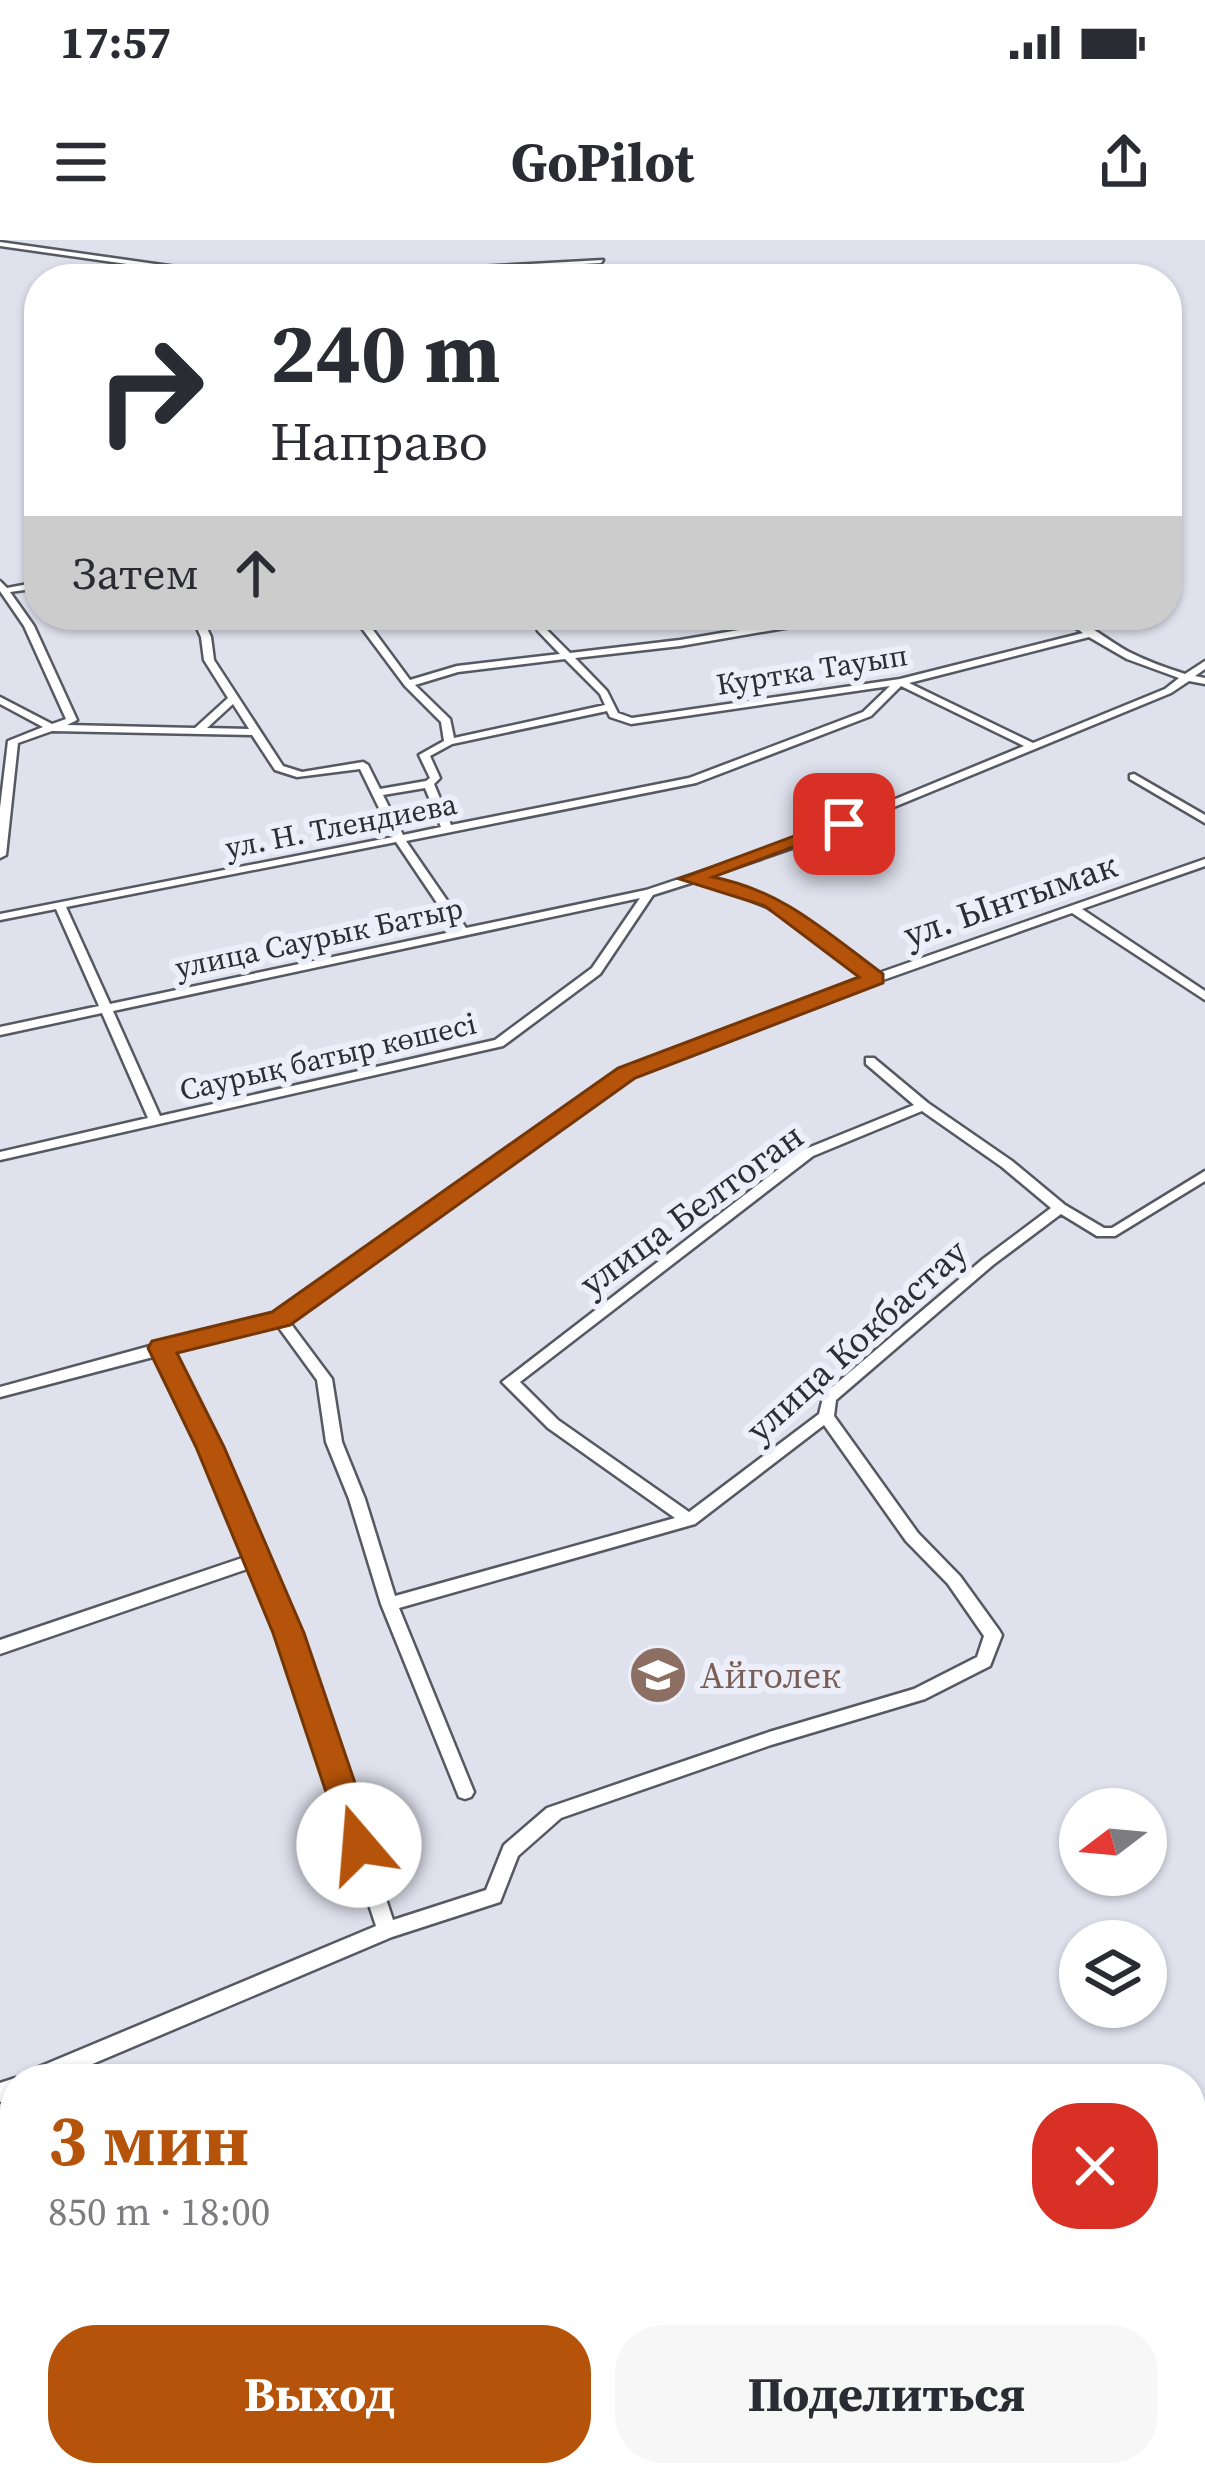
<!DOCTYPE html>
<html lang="ru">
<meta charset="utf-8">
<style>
:root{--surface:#fff;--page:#f7f7f7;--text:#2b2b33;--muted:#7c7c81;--accent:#b45309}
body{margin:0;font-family:"Source Serif 4",serif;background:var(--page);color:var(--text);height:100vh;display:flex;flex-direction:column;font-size:45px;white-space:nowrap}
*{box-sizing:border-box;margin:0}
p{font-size:39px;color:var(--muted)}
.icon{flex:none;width:66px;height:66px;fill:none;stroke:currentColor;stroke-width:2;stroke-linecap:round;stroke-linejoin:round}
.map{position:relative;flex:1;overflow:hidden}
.drawer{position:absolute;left:0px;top:1824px;width:1206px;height:423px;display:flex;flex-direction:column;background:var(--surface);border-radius:48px 48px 0 0;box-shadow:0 3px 9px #0004}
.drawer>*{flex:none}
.hud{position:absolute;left:24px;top:24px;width:1158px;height:366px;border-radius:48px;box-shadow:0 3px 9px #0004;background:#fff;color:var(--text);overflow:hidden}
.needle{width:78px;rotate:254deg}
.buttons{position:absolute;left:1059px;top:1548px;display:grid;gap:24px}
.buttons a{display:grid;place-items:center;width:108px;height:108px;border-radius:50%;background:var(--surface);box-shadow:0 3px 9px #0004;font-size:60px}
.pin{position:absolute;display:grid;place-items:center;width:102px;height:102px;color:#fff;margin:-51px;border-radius:24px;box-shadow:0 6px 18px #0006}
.me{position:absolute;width:132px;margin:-66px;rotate:342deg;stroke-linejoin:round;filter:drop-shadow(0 0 9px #0008)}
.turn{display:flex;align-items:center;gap:42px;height:252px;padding:0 48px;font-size:54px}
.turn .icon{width:156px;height:156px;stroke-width:2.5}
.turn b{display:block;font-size:84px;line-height:102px}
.then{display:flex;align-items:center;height:114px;padding:0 48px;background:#0003;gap:24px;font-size:45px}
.round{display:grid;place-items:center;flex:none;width:126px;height:126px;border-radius:48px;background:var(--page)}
.summary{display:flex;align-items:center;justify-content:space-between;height:204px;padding:0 48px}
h1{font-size:72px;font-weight:700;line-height:90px;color:var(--accent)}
.primary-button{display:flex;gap:24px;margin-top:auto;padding:24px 48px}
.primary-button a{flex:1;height:138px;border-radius:48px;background:var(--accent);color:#fff;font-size:48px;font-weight:700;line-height:138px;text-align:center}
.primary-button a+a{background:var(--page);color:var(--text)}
.status{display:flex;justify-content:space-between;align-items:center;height:84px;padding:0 60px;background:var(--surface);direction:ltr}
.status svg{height:33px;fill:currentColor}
header{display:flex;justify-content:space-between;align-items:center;height:156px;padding:0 48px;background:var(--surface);font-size:54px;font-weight:700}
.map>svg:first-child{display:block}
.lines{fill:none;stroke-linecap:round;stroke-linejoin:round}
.minor-casing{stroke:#565862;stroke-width:5}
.minor{fill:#fff;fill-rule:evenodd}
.route{fill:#b45309;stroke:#753606;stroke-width:3}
.labels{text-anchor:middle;stroke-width:12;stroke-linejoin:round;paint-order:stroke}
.far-street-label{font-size:30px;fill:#2d2e33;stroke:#eceffa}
.street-label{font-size:36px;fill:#2d2e33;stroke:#eceffa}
.education-label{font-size:36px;fill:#785e54;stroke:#eceffa;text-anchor:start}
</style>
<div class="status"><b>17:57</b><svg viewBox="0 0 49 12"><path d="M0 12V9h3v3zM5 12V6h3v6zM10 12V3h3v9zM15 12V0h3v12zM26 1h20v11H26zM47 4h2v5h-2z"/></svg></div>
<header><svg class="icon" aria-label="menu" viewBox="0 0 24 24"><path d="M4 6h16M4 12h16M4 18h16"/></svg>GoPilot<svg class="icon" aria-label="share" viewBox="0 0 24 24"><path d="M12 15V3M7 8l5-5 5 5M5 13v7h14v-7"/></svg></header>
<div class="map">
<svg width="1205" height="2246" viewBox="0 0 1205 2246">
<rect width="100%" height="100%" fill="#dfe1ed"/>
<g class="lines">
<g class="minor-casing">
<g id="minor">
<path d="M 0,2 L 247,37 L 250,39 L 233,39 L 0,6 Z"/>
<path d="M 603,20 L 601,23 L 302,39 L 261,39 Z"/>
<path d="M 0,341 L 7,348 L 39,342 L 39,348 L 10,352 L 34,386 L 77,480 L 67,485 L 195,488 L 228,458 L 204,420 L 201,397 L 191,375 L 201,375 L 211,397 L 214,420 L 283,526 L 302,532 L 363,522 L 368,525 L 380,549 L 426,541 L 430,538 L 419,515 L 444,501 L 441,482 L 405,446 L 352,375 L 362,375 L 410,440 L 457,426 L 560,414 L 538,391 L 531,375 L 541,375 L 545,388 L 570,413 L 680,400 L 827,375 L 848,375 L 843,378 L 680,406 L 575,418 L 607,451 L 618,473 L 632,478 L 900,439 L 1083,393 L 1058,375 C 1079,375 1109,402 1129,412 C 1147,421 1166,428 1185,434 L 1205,421 L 1205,429 L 1195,436 L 1205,438 L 1205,444 L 1189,441 L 1171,453 L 804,604 L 705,638 C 772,652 823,692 876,734 L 1205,619 L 1205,626 L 1082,669 L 1205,751 L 1205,760 L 1072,673 L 801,769 L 631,836 L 288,1080 L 332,1139 L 342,1202 L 365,1259 L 395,1356 L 675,1278 L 548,1188 L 502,1142 L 803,910 L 914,865 L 866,824 L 866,818 L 874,818 L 928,863 L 1012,921 L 1065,965 L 1104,988 L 1112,988 L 1205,931 L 1205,941 L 1115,996 L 1097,996 L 1061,974 L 993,1025 L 836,1160 L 834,1176 L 918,1293 L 960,1336 L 999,1390 L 1002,1395 L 990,1426 L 925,1459 L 771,1505 L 561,1578 L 518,1616 L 500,1662 L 392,1697 L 57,1839 L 24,1839 L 27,1832 L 376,1686 L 280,1393 L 253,1327 L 0,1414 L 0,1400 L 248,1316 L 202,1207 L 157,1116 L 0,1157 L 0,1147 L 161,1103 L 165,1104 L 275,1076 L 621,830 L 866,738 L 809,694 L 767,667 L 721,648 L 694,642 L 653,655 L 600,734 L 503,806 L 0,920 L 0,912 L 148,878 L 102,773 L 0,795 L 0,787 L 99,766 L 56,669 L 0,680 L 0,674 L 393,597 L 360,529 L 297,537 L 275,530 L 252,495 L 52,491 L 18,503 L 6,615 L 0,618 L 0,568 L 8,501 L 43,487 L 0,464 L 0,457 L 52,484 L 66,479 L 24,386 L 0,351 ZM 1089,397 L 1127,419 L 1179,438 L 1165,449 L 1033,503 L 909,443 ZM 565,419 L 600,454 L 605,465 L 454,498 L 450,479 L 415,445 L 458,432 ZM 890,446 L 863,472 L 689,538 L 451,585 L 434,544 L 440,538 L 430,516 L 452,504 L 607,471 L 610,477 L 631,484 ZM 901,446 L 1024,506 L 796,600 L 646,650 L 466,688 L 406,601 L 696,543 L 871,476 ZM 233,464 L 249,489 L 207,488 ZM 425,548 L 441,587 L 403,595 L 383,555 ZM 396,602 L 456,691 L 110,764 L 66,667 ZM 640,658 L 592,728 L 495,800 L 160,876 L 113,771 ZM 922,871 L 1002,927 L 1051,968 L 983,1019 L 824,1154 L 819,1174 L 689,1272 L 558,1180 L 520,1142 L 813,916 ZM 277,1085 L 317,1140 L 326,1202 L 349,1259 L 381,1364 L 459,1557 L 465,1559 L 471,1557 L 474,1552 L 399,1368 L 695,1284 L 824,1185 L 906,1301 L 948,1344 L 984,1396 L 977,1417 L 914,1449 L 769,1492 L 547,1568 L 504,1605 L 486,1650 L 393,1680 L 298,1393 L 218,1207 L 171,1112 Z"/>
<path d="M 1134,534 L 1205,575 L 1205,583 L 1130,539 L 1130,535 Z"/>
<path d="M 15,1838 L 19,1839 L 15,1839 L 15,1857 L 0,1862 L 0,1843 Z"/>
</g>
</g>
<use href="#minor" class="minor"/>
</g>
<path class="route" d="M 837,580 L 854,584 L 713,637 C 784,651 826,692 883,734 L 883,743 L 635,838 L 290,1085 L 177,1113 L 224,1207 L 304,1393 L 376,1605 L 371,1615 L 359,1619 L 347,1615 L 273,1393 L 196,1207 L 148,1108 L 152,1101 L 272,1072 L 618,828 L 859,737 L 765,666 L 679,639 Z"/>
<defs>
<g id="school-disc" transform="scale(3)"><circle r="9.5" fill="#8d6e63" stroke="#eceffa"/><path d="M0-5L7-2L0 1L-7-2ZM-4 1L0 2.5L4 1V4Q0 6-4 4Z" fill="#fff"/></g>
</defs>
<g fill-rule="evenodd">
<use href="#school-disc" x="658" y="1435"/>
</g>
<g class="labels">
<g class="far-street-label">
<text transform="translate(812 430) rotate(-9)" y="10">Куртка Тауып</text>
<text transform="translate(341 586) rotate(-11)" y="10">ул. Н. Тлендиева</text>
<text transform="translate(319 698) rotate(-12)" y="10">улица Саурык Батыр</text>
<text transform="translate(328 817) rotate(-13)" y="10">Саурық батыр көшесі</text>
</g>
<g class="street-label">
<text transform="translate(1010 659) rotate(-19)" y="13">ул. Ынтымак</text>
<text transform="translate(691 969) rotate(-36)" y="13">улица Белтоган</text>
<text transform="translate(856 1100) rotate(-42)" y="13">улица Кокбастау</text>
</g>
<g class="education-label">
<text x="700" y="1448">Айголек</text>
</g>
</g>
</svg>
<div class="buttons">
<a><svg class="needle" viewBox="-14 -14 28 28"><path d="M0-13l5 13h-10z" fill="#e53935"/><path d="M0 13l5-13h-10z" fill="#7c7c81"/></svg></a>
<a><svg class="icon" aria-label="layers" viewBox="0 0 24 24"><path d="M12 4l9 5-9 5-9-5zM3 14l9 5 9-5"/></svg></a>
</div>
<div class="pin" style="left:844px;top:584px;background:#d93025"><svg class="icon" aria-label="arrive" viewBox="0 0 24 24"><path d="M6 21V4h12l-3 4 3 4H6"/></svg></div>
<svg class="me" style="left:359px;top:1605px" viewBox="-20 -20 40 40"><circle r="19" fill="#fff"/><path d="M0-13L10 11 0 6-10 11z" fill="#b45309"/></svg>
<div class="hud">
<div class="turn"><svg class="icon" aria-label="right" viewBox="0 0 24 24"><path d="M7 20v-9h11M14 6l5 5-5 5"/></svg><div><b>240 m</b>Направо</div></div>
<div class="then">Затем<svg class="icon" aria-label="ahead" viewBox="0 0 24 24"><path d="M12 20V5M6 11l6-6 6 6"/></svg></div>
</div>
<section class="drawer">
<div class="summary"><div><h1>3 мин</h1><p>850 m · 18:00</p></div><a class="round" style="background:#d93025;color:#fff"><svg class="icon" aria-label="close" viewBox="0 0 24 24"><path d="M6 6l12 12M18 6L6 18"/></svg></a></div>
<div class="primary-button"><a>Выход</a><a>Поделиться</a></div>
</section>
</div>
